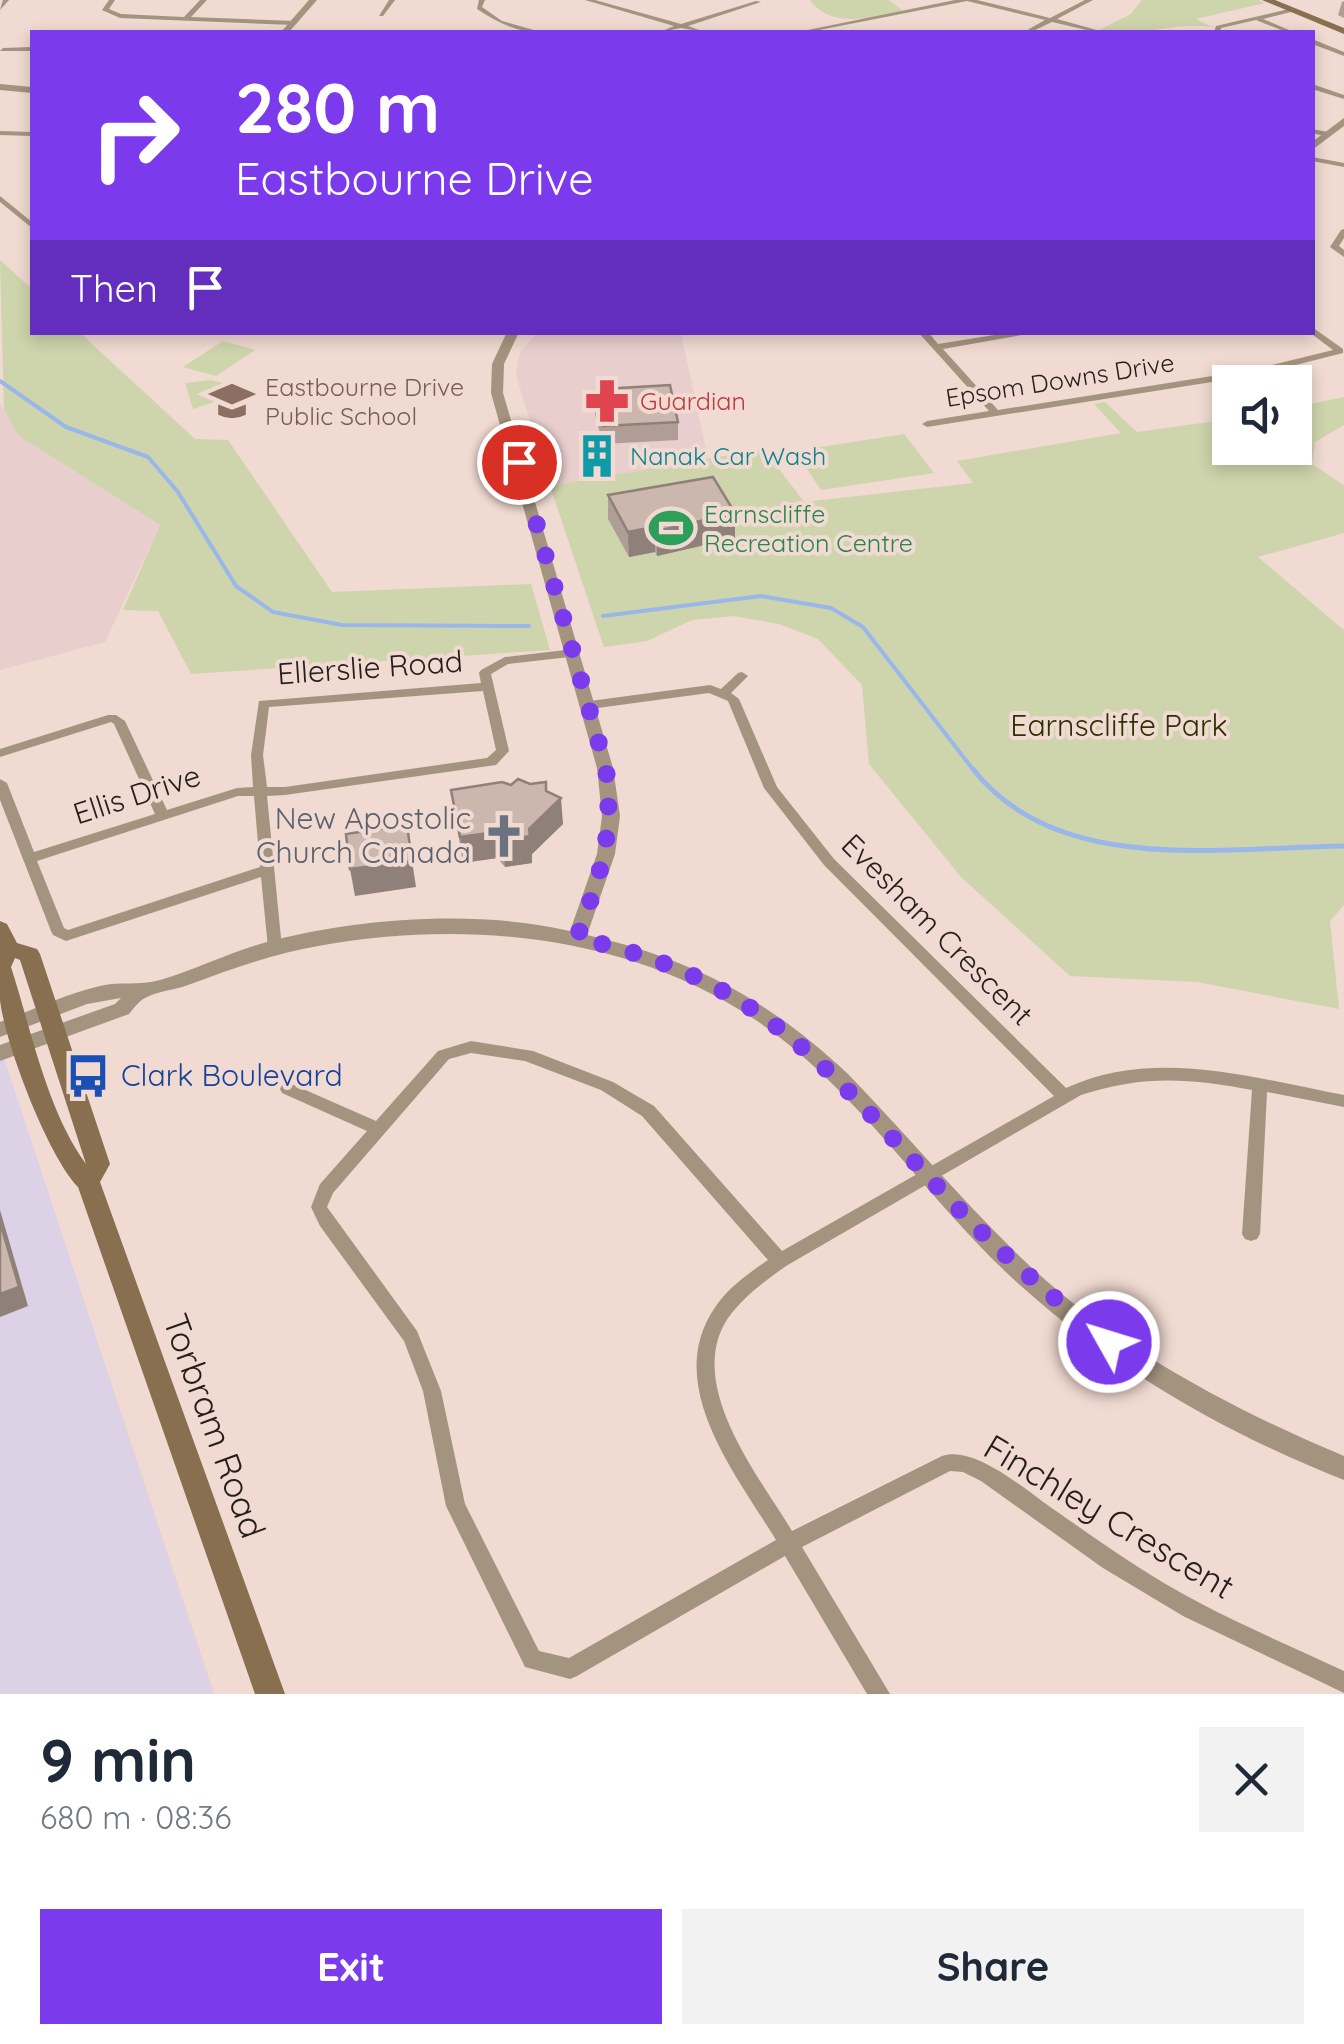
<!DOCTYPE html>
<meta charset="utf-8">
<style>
:root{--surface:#fff;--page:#f2f2f3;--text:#1f2937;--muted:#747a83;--accent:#7c3aed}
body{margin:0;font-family:Quicksand,sans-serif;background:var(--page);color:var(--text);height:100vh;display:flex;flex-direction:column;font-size:38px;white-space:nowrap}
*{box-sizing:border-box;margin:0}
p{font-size:32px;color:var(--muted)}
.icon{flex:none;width:55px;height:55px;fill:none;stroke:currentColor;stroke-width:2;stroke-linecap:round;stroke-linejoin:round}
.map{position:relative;height:1694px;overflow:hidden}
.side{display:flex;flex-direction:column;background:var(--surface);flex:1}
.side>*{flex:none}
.top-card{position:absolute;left:30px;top:30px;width:1285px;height:305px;border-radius:0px;box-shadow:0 5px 15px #0003;background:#7c3aed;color:#fff;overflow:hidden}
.fabs{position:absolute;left:1212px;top:365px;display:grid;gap:20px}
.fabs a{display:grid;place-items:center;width:100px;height:100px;border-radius:0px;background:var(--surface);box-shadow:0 5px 15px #0003;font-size:50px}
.pin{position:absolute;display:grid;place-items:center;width:85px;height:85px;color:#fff;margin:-42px;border:5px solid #fff;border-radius:50%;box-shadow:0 2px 10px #0007}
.me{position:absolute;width:110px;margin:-55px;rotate:309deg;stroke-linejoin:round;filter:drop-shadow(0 0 8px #0008)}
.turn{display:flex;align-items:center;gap:35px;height:210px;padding:0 40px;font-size:45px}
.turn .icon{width:130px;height:130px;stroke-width:2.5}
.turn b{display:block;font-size:70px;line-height:85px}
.then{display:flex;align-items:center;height:95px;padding:0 40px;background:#0003;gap:20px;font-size:38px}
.round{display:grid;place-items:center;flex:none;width:105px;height:105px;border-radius:0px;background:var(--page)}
.headline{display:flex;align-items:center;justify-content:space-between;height:170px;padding:0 40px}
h1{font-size:60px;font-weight:700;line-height:75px}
.button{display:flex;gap:20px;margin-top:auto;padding:20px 40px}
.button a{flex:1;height:115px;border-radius:0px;background:var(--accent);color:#fff;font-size:40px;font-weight:700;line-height:115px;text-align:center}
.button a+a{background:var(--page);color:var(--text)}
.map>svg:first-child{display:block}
.commercial{fill:#e9cece}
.industrial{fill:#dcd1e5}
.green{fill:#ced5ac}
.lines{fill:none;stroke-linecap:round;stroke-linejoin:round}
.stream-far1{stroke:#9ab7ea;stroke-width:4}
.stream{stroke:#9ab7ea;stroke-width:5}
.minor{fill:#a4947f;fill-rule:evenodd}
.tertiary{fill:#a4947f;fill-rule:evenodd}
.secondary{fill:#876f50;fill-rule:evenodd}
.wall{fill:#af9d96}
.shaded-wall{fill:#8f807a}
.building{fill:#ccb7ae;stroke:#8f807a;stroke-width:2.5}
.route{stroke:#7c3aed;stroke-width:18;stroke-dasharray:0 32.4}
.labels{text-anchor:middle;stroke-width:8;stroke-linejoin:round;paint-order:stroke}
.far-street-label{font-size:25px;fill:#261e1b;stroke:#f0dad1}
.far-education-label{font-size:25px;fill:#785e54;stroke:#f0dad1;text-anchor:start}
.far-health-label{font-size:25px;fill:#be3a42;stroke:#f0dad1;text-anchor:start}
.far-culture-label{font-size:25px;fill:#0d838f;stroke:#f0dad1;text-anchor:start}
.far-leisure-label{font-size:25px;fill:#27864d;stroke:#f0dad1;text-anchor:start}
.street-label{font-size:30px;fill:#261e1b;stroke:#f0dad1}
.park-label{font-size:30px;fill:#2d3103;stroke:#f0dad1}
.worship-label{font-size:30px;fill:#5b616d;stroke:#f0dad1;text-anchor:end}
.transit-label{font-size:30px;fill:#164399;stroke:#f0dad1;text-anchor:start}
.near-street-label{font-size:35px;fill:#261e1b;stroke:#f0dad1}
</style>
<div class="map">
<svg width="1344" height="1694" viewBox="0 0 1344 1694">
<rect width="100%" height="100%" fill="#f0dad1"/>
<g class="commercial">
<path d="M 537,333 L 681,333 L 708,459 L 550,486 L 516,375 L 520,352 Z"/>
<path d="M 0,404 L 19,436 L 160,525 L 105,642 L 0,670 Z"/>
</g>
<path class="industrial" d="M 0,1046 L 56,1216 L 214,1694 L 0,1694 Z"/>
<g class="green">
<path d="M 810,0 L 889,0 L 903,11 C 871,17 832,30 810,0 Z"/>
<path d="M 1142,0 L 1258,0 L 1265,3 L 1196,19 L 1212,27 C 1174,21 1136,39 1099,30 L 1131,14 Z"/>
<path d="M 0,260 L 32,289 L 32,332 L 80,333 L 195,439 L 228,440 L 332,592 L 531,584 L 550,650 L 191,674 L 158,611 L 123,610 L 160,525 L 19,436 L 4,410 Z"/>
<path d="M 223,341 L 255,350 L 216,376 L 183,367 Z"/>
<path d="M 211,380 L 251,390 L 193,409 L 185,383 Z"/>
<path d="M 1344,397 L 1344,425 L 1315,442 L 1312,464 L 1344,485 L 1344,533 L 1258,557 L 1344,630 L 1344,905 L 1330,921 L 1339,1009 L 1197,982 L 1070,976 L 961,877 L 869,764 L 862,685 L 818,639 L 779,624 L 734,616 L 692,620 L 647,641 L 604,647 L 550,486 L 764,449 L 804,502 L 973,483 L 957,461 L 1121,433 L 1094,404 L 1105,402 L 1137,432 L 1230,419 L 1230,448 L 1295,448 L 1295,407 Z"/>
<path d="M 904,434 L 934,473 L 821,490 L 795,451 Z"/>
</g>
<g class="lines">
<g class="stream-far1">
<path d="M 0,381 L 66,427 L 148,457 L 178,492 L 236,586 L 273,612 L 342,625 L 529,626"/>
<path d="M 603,616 L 761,596 L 831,608 L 863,627 L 975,772"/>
</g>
<path class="stream" d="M 973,769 C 1057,877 1224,847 1344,846"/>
<g class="minor">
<path d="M 3,0 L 9,0 L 0,10 Z"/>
<path d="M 109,0 L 115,0 L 109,9 L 121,14 L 184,17 L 200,0 L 207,0 L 191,17 L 294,21 L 297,23 L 294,25 L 120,18 L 102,10 Z"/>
<path d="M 389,0 L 395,0 L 383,16 L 379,16 Z"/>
<path d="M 479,0 L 485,0 L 482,7 L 502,21 L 541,32 C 518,33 496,22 477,9 Z"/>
<path d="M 585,0 L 595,0 L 681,24 L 756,1 L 761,2 L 688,26 L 705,32 L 681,28 L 660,32 L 674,26 Z"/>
<path d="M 955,0 L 977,0 L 1050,18 L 1085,0 L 1093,0 L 1057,19 L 1104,32 L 1095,32 L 1052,22 L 1031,32 L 1024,32 L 1045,20 L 967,1 L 809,32 L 798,32 Z"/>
<path d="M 1293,8 L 1295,11 L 1263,19 L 1294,32 L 1286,32 L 1256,20 L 1221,28 L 1220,32 L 1214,32 L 1216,26 Z"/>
<path d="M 1312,39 L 1344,52 L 1344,56 L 1312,44 Z"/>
<path d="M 32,47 L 32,51 L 0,51 L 3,48 Z"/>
<path d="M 1312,84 L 1344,95 L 1344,99 L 1312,89 Z"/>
<path d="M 1312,129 L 1328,132 L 1329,134 L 1325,136 L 1312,133 Z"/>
<path d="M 0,131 L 32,132 L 32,136 L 0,135 Z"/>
<path d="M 1312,157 L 1344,163 L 1344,167 L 1312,161 Z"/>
<path d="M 0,196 L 32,222 L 32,228 L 0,202 Z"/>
<path d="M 1344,229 L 1344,238 L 1339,246 L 1344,250 L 1344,257 L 1330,247 L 1341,230 Z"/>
<path d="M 1312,327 L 1343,349 L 1343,353 L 1256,375 L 927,427 L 922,424 L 927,421 L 989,411 L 918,332 L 928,332 L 938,344 L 1013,332 L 1039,332 L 943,349 L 998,410 L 1256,369 L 1333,350 L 1309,332 L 1312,332 Z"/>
<path d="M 574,649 L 580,653 L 578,656 L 508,664 L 491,674 L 509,751 L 496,765 L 285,795 L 267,796 L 282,948 L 280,952 L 270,952 L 268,948 L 261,877 L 66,941 L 53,935 L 51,931 L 0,800 L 0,779 L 7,783 L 34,852 L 155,814 L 114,724 L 111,722 L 0,757 L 0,749 L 108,715 L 116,715 L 125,721 L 167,810 L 237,788 L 253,787 L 251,755 L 259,701 L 481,683 L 479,673 L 481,670 L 505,657 ZM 483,691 L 496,750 L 487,758 L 285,787 L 267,787 L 263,755 L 269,707 ZM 238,796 L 254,796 L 260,867 L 68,930 L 64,928 L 37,861 Z"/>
<path d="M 742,672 L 748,676 L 731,693 L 739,699 L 777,787 L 834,859 L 1066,1088 C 1155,1047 1253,1078 1344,1095 L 1344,1107 L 1267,1092 L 1260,1234 L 1257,1239 L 1251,1241 L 1245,1239 L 1242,1234 L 1252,1090 C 1189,1078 1142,1075 1081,1095 L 786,1266 C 765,1281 743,1297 728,1318 C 684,1384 759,1476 792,1531 L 942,1456 C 975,1444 1029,1493 1056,1511 C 1102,1543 1148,1576 1198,1602 C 1245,1627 1295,1648 1344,1671 L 1344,1693 L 1183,1616 L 1103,1568 L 981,1481 L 963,1472 L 950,1471 L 802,1547 L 890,1694 L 867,1694 L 785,1556 L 577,1676 L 570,1679 L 525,1667 L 446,1506 L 423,1391 L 404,1341 L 320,1226 L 311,1207 L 320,1184 L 367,1131 L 282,1093 L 280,1089 L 282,1085 L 288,1083 L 294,1085 L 376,1121 L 438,1051 L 471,1041 L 533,1051 L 613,1082 L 654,1106 L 782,1251 L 1054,1096 L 824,865 L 764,788 L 728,701 L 709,693 L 590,709 L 584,705 L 590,701 L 710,685 L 721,689 L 738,673 ZM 471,1053 L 525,1061 L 601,1090 L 642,1116 L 768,1260 C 749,1273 729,1287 716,1306 C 661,1383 736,1474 776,1540 L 569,1658 L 539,1651 L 465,1504 L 441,1391 L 417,1331 L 327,1207 L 333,1193 L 449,1059 Z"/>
</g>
<g class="tertiary">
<path d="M 309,0 L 317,0 L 289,32 L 281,32 Z"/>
<path d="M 0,84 L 32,87 L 32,93 L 0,90 Z"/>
<path d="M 1344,118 L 1344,126 L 1312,150 L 1312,142 Z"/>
<path d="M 507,332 L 519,332 L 504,364 L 503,393 L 613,768 L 620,816 L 615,854 L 587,935 C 693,959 769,1000 848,1074 C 910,1138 967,1207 1032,1268 C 1122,1351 1232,1409 1344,1456 L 1344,1480 C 1227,1434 1115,1370 1021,1286 C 944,1217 885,1130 808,1061 C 676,941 489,915 318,946 C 272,954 232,969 188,985 C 175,990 157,991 145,998 C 139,1001 133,1009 129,1014 L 0,1061 L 0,1045 L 115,1004 L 121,998 L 87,1004 L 0,1037 L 0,1022 C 33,1010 65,994 100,986 C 120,981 139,986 160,980 C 194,970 226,954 260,944 C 352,918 477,909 570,931 L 597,854 L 602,816 L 597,768 L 491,393 L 492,364 Z"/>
</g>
<g class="secondary">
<path d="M 1262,0 L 1275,0 L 1344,28 L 1344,34 Z"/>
<path d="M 0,921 L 7,924 L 17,943 L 37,949 L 40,954 L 110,1164 L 100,1182 L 285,1694 L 255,1694 L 78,1187 C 48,1156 5,1044 0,1000 C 0,975 0,947 0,921 ZM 15,958 L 20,960 L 86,1164 C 47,1111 31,1029 11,967 Z"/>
</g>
</g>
<g class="wall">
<path d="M 1344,1 L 1344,18 L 1338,15 L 1342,2 Z"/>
<path d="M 595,398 L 678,422 L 678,440 L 603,444 L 595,415 Z"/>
<path d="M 608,495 L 735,538 L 657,556 L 655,552 L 629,557 L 608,519 Z"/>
<path d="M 511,785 L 546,791 L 563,824 L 532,854 L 532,863 L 505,867 L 497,858 L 463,863 L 451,790 Z"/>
</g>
<g class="shaded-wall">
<path d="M 735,513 L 735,538 L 657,556 L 657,531 Z"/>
<path d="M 654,527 L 655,552 L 629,557 L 628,532 Z"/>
<path d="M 561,798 L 563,824 L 532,854 L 532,863 L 505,867 L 503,841 L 529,829 Z"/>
<path d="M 495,832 L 497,858 L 463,863 L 460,837 Z"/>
<path d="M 412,861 L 416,887 L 355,896 L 350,869 Z"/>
<path d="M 0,1210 L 28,1306 L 0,1317 Z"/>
</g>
<g class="building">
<path d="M 670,385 L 678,422 L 603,426 L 595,398 L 602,389 Z"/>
<path d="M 713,477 L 735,513 L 657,531 L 654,527 L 628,532 L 608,495 Z"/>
<path d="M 518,779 L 530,784 L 546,782 L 546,791 L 561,798 L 529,829 L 530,836 L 503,841 L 495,832 L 460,837 L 451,790 L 502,782 L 511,785 Z"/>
<path d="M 407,825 L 412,861 L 350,869 L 346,834 Z"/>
<path d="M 0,1222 L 19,1287 L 0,1294 Z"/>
</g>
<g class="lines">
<path class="route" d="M 519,462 L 606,768 C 614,838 601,873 577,938 C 763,978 827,1069 950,1200 C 999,1252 1053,1298 1109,1342"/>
</g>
<defs>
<g id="school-bare" transform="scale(3.45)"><path d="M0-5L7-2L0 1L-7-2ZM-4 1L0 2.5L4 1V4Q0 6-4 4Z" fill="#8d6e63" stroke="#f0dad1" stroke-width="2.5" paint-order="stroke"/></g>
<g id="pharmacy-bare" transform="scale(3.45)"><path d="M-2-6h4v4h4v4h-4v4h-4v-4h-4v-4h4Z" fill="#e0444e" stroke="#f0dad1" stroke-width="2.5" paint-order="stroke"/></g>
<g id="building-bare" transform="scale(3.45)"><path d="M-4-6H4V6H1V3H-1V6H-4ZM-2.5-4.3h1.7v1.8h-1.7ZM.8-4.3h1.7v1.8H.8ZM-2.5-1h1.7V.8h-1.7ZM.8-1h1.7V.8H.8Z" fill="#0f9aa8" stroke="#f0dad1" stroke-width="2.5" paint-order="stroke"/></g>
<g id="stadium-bare" transform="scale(3.45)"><path d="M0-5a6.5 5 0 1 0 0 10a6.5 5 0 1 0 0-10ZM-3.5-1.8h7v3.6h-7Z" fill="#2e9e5b" stroke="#f0dad1" stroke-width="2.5" paint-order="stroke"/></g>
<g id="church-bare" transform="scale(3.45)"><path d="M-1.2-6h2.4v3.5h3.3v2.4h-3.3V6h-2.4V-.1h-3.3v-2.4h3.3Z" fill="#6b7280" stroke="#f0dad1" stroke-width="2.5" paint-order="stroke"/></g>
<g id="bus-bare" transform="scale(3.45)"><path d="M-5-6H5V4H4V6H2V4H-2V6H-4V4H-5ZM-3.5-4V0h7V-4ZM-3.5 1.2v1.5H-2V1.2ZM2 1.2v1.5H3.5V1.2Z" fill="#1a4fb4" stroke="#f0dad1" stroke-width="2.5" paint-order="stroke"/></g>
</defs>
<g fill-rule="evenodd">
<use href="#school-bare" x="232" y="401"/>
<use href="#pharmacy-bare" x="607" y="401"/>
<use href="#building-bare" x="597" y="456"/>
<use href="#stadium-bare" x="671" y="528"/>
<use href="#church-bare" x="504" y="836"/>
<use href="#bus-bare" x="88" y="1076"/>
</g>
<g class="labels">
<g class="far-street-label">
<text transform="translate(1060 380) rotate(-9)" y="9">Epsom Downs Drive</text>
</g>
<g class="far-education-label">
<text x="265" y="396">Eastbourne Drive<tspan x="265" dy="29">Public School</tspan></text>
</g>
<g class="far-health-label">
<text x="640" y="410">Guardian</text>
</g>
<g class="far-culture-label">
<text x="630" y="465">Nanak Car Wash</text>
</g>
<g class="far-leisure-label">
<text x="704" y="523">Earnscliffe<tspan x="704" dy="29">Recreation Centre</tspan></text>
</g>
<g class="street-label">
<text transform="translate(370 668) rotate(-4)" y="10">Ellerslie Road</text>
<text transform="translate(137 795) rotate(-18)" y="10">Ellis Drive</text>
<text transform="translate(937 930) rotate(45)" y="10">Evesham Crescent</text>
</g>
<g class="park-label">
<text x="1119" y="736">Earnscliffe Park</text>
</g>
<g class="worship-label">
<text x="471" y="829">New Apostolic<tspan x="471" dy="34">Church Canada</tspan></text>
</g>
<g class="transit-label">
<text x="121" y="1086">Clark Boulevard</text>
</g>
<g class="near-street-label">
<text transform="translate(214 1426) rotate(70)" y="12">Torbram Road</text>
<text transform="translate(1109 1517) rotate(31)" y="12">Finchley Crescent</text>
</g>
</g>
</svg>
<div class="fabs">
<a><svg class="icon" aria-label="sound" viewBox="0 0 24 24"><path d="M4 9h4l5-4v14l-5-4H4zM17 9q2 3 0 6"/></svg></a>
</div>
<div class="pin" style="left:519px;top:462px;background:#d93025"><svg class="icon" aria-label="arrive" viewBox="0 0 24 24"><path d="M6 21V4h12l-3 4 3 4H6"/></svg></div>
<svg class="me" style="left:1109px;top:1342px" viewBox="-20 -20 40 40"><circle r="17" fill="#7c3aed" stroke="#fff" stroke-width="3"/><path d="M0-11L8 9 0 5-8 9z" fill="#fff"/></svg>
<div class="top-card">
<div class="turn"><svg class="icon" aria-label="right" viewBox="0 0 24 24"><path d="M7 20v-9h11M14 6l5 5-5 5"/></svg><div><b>280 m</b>Eastbourne Drive</div></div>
<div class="then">Then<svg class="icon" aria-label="arrive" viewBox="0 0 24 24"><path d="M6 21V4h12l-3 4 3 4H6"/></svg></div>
</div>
</div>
<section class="side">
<div class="headline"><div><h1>9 min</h1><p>680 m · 08:36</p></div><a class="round"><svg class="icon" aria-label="close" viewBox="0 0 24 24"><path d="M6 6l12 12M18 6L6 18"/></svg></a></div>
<div class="button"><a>Exit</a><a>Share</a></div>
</section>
